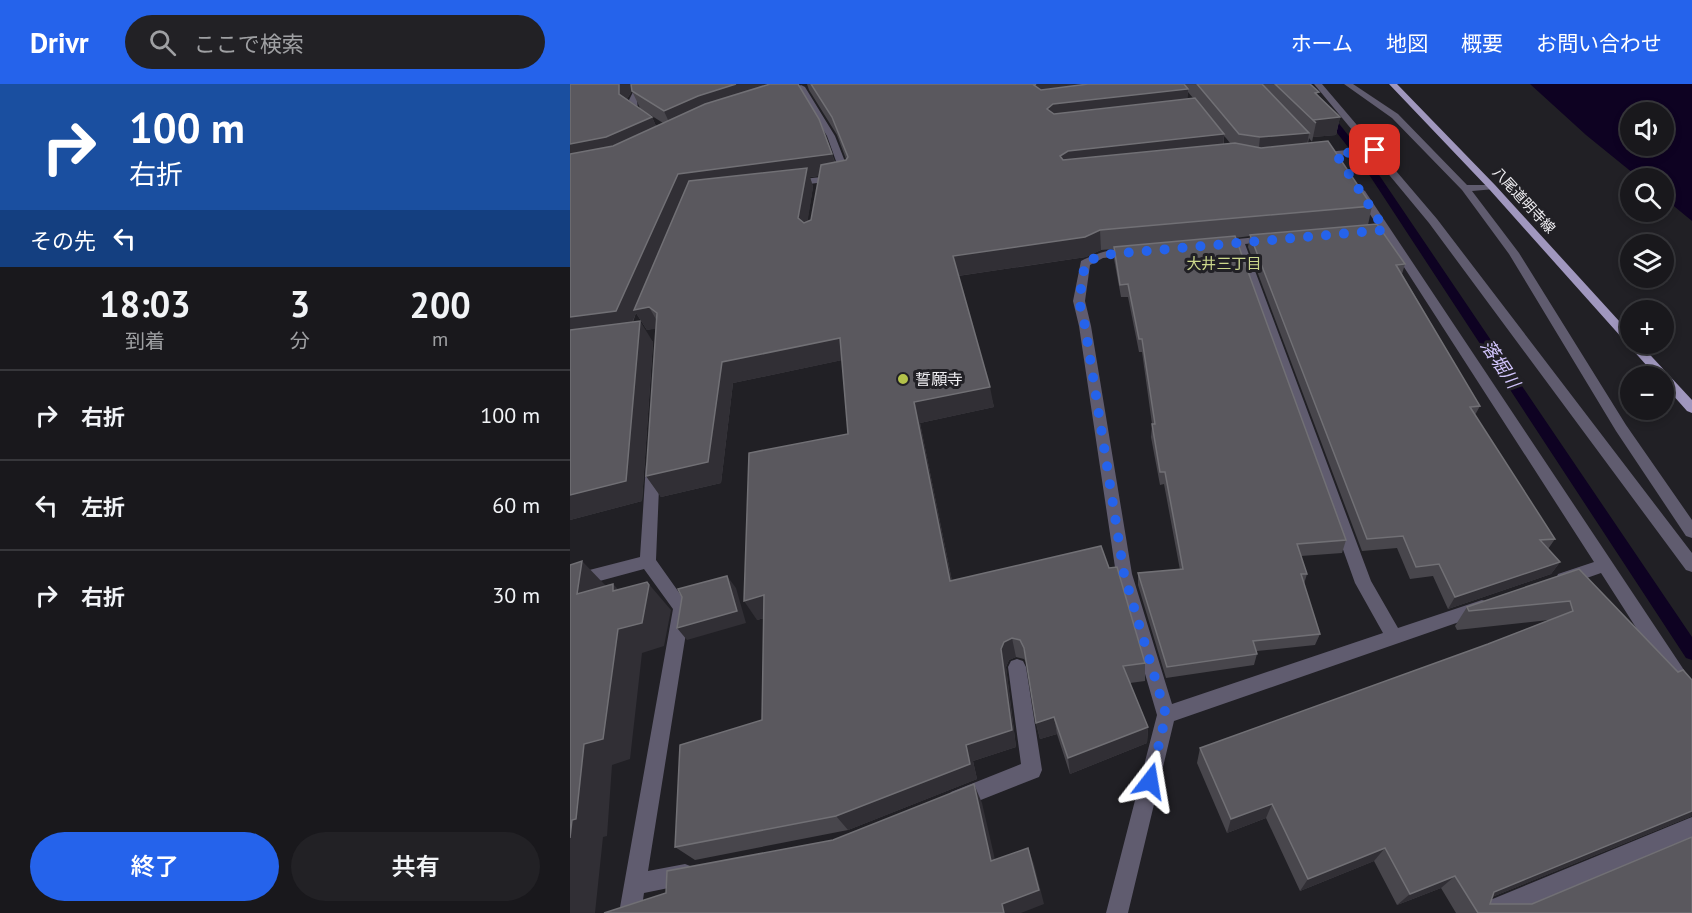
<!DOCTYPE html>
<html lang="ja">
<meta charset="utf-8">
<style>
:root{--surface:#19181c;--page:#222125;--text:#f1f3f6;--muted:#9fa0a3;--line:#37373b;--accent:#2563eb}
body{margin:0;font-family:"PT Sans","Noto Sans JP",sans-serif;background:var(--page);color:var(--text);height:100vh;display:flex;flex-direction:column;font-size:22px;white-space:nowrap}
*{box-sizing:border-box;margin:0}
p{font-size:20px;color:var(--muted)}
.icon{flex:none;width:33px;height:33px;fill:none;stroke:currentColor;stroke-width:2;stroke-linecap:round;stroke-linejoin:round}
.map{position:relative;flex:1;overflow:hidden}
.side{display:flex;flex-direction:column;background:var(--surface);width:570px}
.side>*{flex:none}
.banner{background:#1a4fa0;color:#fff;overflow:hidden}
.tools{position:absolute;left:1050px;top:18px;display:grid;gap:12px}
.tools a{display:grid;place-items:center;width:54px;height:54px;border-radius:50%;background:var(--surface);box-shadow:0 3px 9px #0003,0 0 0 2px var(--line);font-size:30px}
.pin{position:absolute;display:grid;place-items:center;width:51px;height:51px;color:#fff;margin:-26px;border-radius:12px;box-shadow:0 3px 9px #0006}
.me{position:absolute;width:66px;margin:-33px;rotate:14deg;stroke-linejoin:round;filter:drop-shadow(0 0 4px #0008)}
.turn{display:flex;align-items:center;gap:21px;height:126px;padding:0 30px;font-size:27px}
.turn .icon{width:78px;height:78px;stroke-width:2.5}
.turn b{display:block;font-size:42px;line-height:51px}
.then{display:flex;align-items:center;height:57px;padding:0 30px;background:#0003;gap:12px;font-size:22px}
.eta{display:flex;justify-content:space-evenly;align-items:center;height:102px;text-align:center}
.eta b{font-size:36px;font-weight:600;line-height:42px}
.cta{display:flex;gap:12px;margin-top:auto;padding:12px 30px}
.cta a{flex:1;height:69px;border-radius:36px;background:var(--accent);color:#fff;font-size:24px;font-weight:600;line-height:69px;text-align:center}
.cta a+a{background:var(--page);color:var(--text)}
ul{padding:0;list-style:none}
li{display:flex;align-items:center;gap:18px;height:90px;padding:0 30px;border-top:2px solid var(--line)}
li div{flex:1}
li b{display:block;font-size:22px}
li em{font-style:normal}
header{display:flex;align-items:center;gap:36px;box-sizing:border-box;height:84px;padding:0 30px;background:var(--accent);color:#fff}
header strong{font-size:28px}
nav{display:flex;gap:33px;margin-inline-start:auto;font-size:21px}
.search{width:420px;height:54px;background:var(--page);display:flex;align-items:center;gap:15px;box-sizing:border-box;padding:0 21px;border-radius:33px;color:var(--muted);font-size:22px}
main{display:flex;flex:1;min-height:0}
.map>svg:first-child{display:block}
.water{fill:#0e0222;fill-rule:evenodd}
.lines{fill:none;stroke-linecap:round;stroke-linejoin:round}
.stream{fill:#0e0222;fill-rule:evenodd}
.minor{fill:#605c6f;fill-rule:evenodd}
.major{fill:#a097be;fill-rule:evenodd}
.wall{fill:#48464c;fill-rule:evenodd}
.shaded-wall{fill:#312f35}
.building{fill:#5a585e;stroke:#717075;stroke-width:1.5}
.route{stroke:#2563eb;stroke-width:10;stroke-dasharray:0 18}
.poi-dot{fill:#b4c24a;stroke:#212025;stroke-width:2}
.labels{text-anchor:middle;stroke-width:6;stroke-linejoin:round;paint-order:stroke}
.far-street-label{font-size:14px;fill:#f0eff3;stroke:#212025}
.far-neighbourhood-label{font-size:15px;fill:#ccd88b;stroke:#212025}
.poi-label{font-size:16px;fill:#f0eff3;stroke:#212025;text-anchor:start}
.water-label{font-size:18px;font-style:italic;fill:#d3c6fe;stroke:#212025}
</style>
<header>
<strong>Drivr</strong>
<div class="search"><svg class="icon" aria-label="search" viewBox="0 0 24 24"><circle cx="10" cy="10" r="6"/><path d="M15 15l6 6"/></svg>ここで検索</div>
<nav><a>ホーム</a><a>地図</a><a>概要</a><a>お問い合わせ</a></nav>
</header>
<main>
<section class="side">
<div class="banner">
<div class="turn"><svg class="icon" aria-label="right" viewBox="0 0 24 24"><path d="M7 20v-9h11M14 6l5 5-5 5"/></svg><div><b>100 m</b>右折</div></div>
<div class="then">その先<svg class="icon" aria-label="left" viewBox="0 0 24 24"><path d="M17 20v-9H6M10 6l-5 5 5 5"/></svg></div>
</div>
<div class="eta">
<div><b>18:03</b><p>到着</p></div>
<div><b>3</b><p>分</p></div>
<div><b>200</b><p>m</p></div>
</div>
<ul>
<li><svg class="icon" aria-label="right" viewBox="0 0 24 24"><path d="M7 20v-9h11M14 6l5 5-5 5"/></svg><div><b>右折</b></div><em>100 m</em></li>
<li><svg class="icon" aria-label="left" viewBox="0 0 24 24"><path d="M17 20v-9H6M10 6l-5 5 5 5"/></svg><div><b>左折</b></div><em>60 m</em></li>
<li><svg class="icon" aria-label="right" viewBox="0 0 24 24"><path d="M7 20v-9h11M14 6l5 5-5 5"/></svg><div><b>右折</b></div><em>30 m</em></li>
</ul>
<div class="cta"><a>終了</a><a>共有</a></div>
</section>
<div class="map">
<svg width="1122" height="829" viewBox="0 0 1122 829">
<rect width="100%" height="100%" fill="#212025"/>
<path class="water" d="M 960,0 L 1122,0 L 1122,137 L 1094,114 L 1094,94 L 1069,94 L 1016,51 ZM 1060,28 L 1094,28 L 1094,62 L 1060,62 Z"/>
<g class="lines">
<path class="stream" d="M 725,0 L 733,0 L 759,27 L 805,85 L 1122,553 L 1122,576 L 1116,574 L 796,86 L 753,31 Z"/>
<g class="minor">
<path d="M 67,0 L 75,0 L 67,16 L 68,26 L 78,32 L 78,36 L 72,36 L 60,27 L 59,16 Z"/>
<path d="M 744,0 L 752,0 L 867,135 L 1122,469 L 1122,488 L 1116,486 L 859,139 L 801,69 L 744,74 L 744,70 L 747,69 L 797,64 Z"/>
<path d="M 774,0 L 783,0 L 828,30 L 897,101 L 925,101 L 925,105 L 902,107 L 949,169 L 1056,341 L 1122,436 L 1122,454 L 1116,452 L 1046,347 L 939,170 L 892,106 L 822,34 Z"/>
<path d="M 231,1 L 235,3 L 265,52 L 281,93 L 279,95 L 223,102 L 218,99 L 223,96 L 271,91 L 257,52 L 227,3 Z"/>
<path d="M 790,104 L 795,107 L 1122,598 L 1122,623 L 1115,620 L 1031,489 L 994,502 L 988,500 L 986,495 L 988,490 L 1024,478 L 785,107 Z"/>
<path d="M 698,152 L 703,155 L 702,157 L 675,160 L 801,497 L 828,544 L 912,516 L 918,518 L 920,523 L 918,528 L 604,637 L 558,829 L 536,829 L 587,631 L 546,490 L 509,242 L 503,217 L 511,177 C 524,170 556,159 568,168 L 563,171 L 533,174 L 520,181 L 515,217 L 521,242 L 562,490 L 602,620 L 813,549 L 785,499 L 664,161 L 647,163 L 642,160 L 647,157 Z"/>
<path d="M 83,375 L 90,380 L 86,476 L 120,524 L 78,787 L 115,780 L 123,783 L 126,791 L 123,799 L 74,809 L 71,829 L 49,829 L 103,525 L 74,485 L 0,505 L 0,491 L 70,473 L 76,380 Z"/>
<path d="M 447,575 L 453,577 L 456,583 L 472,686 L 469,693 L 388,725 L 381,722 L 378,715 L 381,708 L 451,680 L 438,583 L 441,577 Z"/>
<path d="M 1122,733 L 1122,753 L 943,829 L 905,829 L 908,821 Z"/>
</g>
<path class="major" d="M 819,0 L 827,0 L 925,101 L 1060,249 L 1060,260 L 1070,260 L 1122,316 L 1122,329 L 1117,327 L 1094,301 L 1094,292 L 1086,292 L 919,105 Z"/>
</g>
<g class="wall">
<path d="M 0,0 L 228,0 L 262,70 L 265,78 L 276,76 L 276,75 L 267,51 L 239,6 L 237,0 L 740,0 L 749,12 L 770,33 L 766,51 L 743,53 L 742,58 L 739,54 L 738,59 L 802,122 L 798,141 L 835,180 L 832,190 L 910,322 L 905,331 L 985,455 L 978,465 L 990,478 L 981,490 L 878,525 L 863,492 L 840,495 L 827,464 L 792,467 L 678,163 L 680,152 L 665,154 L 776,456 L 772,469 L 731,472 L 737,490 L 734,500 L 750,550 L 745,561 L 687,567 L 687,570 L 684,581 L 596,594 L 568,501 L 568,489 L 610,486 L 594,400 L 590,401 L 581,353 L 582,340 L 572,268 L 569,268 L 558,213 L 551,213 L 544,175 L 544,165 L 531,166 L 516,173 L 388,192 L 424,323 L 350,339 L 382,497 L 539,484 L 575,579 L 575,597 L 560,599 L 578,643 L 577,659 L 500,690 L 487,650 L 470,655 L 466,639 L 457,580 L 454,575 L 446,573 L 439,576 L 436,583 L 446,663 L 403,677 L 407,695 L 278,746 L 125,776 L 105,763 L 192,636 L 194,534 L 187,536 L 278,350 L 272,276 L 163,299 L 151,399 L 91,413 L 76,392 L 86,244 L 77,246 L 66,229 L 63,238 L 83,258 L 72,417 L 0,436 ZM 62,7 L 70,24 L 57,15 ZM 618,7 L 618,8 L 623,14 L 617,15 ZM 79,30 L 93,39 L 86,42 L 82,33 ZM 654,52 L 656,54 L 660,59 L 654,60 ZM 249,92 L 241,136 L 237,138 L 243,103 L 240,93 Z"/>
<path d="M 1009,485 L 1108,588 L 1122,596 L 1122,732 L 922,813 L 920,820 L 1122,829 L 886,829 L 871,804 L 827,821 L 804,777 L 730,807 L 696,734 L 657,749 L 627,679 L 630,664 L 918,560 L 979,536 L 887,546 L 885,542 L 897,523 Z"/>
</g>
<g class="shaded-wall">
<path d="M 49,0 L 66,0 L 57,15 L 49,10 Z"/>
<path d="M 166,0 L 224,0 L 102,45 L 94,27 L 128,12 Z"/>
<path d="M 466,0 L 592,0 L 466,18 L 464,1 Z"/>
<path d="M 618,5 L 617,22 L 485,38 L 477,25 L 483,20 Z"/>
<path d="M 82,33 L 90,51 L 0,81 L 0,60 Z"/>
<path d="M 770,33 L 766,51 L 743,53 L 746,39 L 743,36 Z"/>
<path d="M 739,49 L 736,67 L 688,72 L 690,53 Z"/>
<path d="M 654,50 L 653,68 L 499,86 L 490,72 L 498,67 Z"/>
<path d="M 262,70 L 268,89 L 240,93 L 243,103 L 235,154 L 79,223 L 91,244 L 77,246 L 66,229 L 58,248 L 0,256 L 0,233 L 108,90 Z"/>
<path d="M 530,146 L 531,166 L 516,173 L 387,192 L 383,172 Z"/>
<path d="M 70,237 L 83,258 L 72,417 L 0,436 L 0,411 Z"/>
<path d="M 270,254 L 277,275 L 163,299 L 151,399 L 91,413 L 76,392 L 152,278 Z"/>
<path d="M 420,303 L 424,323 L 350,339 L 386,517 L 380,497 L 344,318 Z"/>
<path d="M 12,477 L 36,502 L 7,510 Z"/>
<path d="M 990,478 L 981,490 L 878,525 L 885,513 Z"/>
<path d="M 157,492 L 166,504 L 176,539 L 117,556 L 107,544 Z"/>
<path d="M 77,498 L 101,526 L 94,562 L 72,569 L 60,675 L 42,681 L 37,752 L 33,753 L 25,829 L 0,829 L 0,754 L 14,660 L 48,545 Z"/>
<path d="M 43,500 L 66,524 L 43,507 Z"/>
<path d="M 194,511 L 207,530 L 187,536 L 174,517 Z"/>
<path d="M 442,554 L 446,573 L 439,576 L 436,583 L 446,663 L 403,677 L 407,695 L 278,746 L 266,732 L 431,565 L 434,558 Z"/>
<path d="M 484,633 L 487,650 L 470,655 L 466,639 Z"/>
<path d="M 578,643 L 577,659 L 500,690 L 498,674 Z"/>
<path d="M 404,700 L 412,719 L 429,793 L 421,777 Z"/>
<path d="M 702,720 L 696,734 L 657,749 L 661,735 Z"/>
<path d="M 1122,727 L 1122,732 L 907,819 L 924,808 Z"/>
<path d="M 458,764 L 464,780 L 474,820 L 451,829 L 434,829 L 432,820 Z"/>
<path d="M 815,764 L 804,777 L 730,807 L 738,795 Z"/>
<path d="M 885,792 L 871,804 L 827,821 L 840,810 Z"/>
</g>
<g class="building">
<path d="M 0,0 L 49,0 L 49,10 L 82,33 L 36,53 L 0,60 Z"/>
<path d="M 61,0 L 166,0 L 128,12 L 94,27 L 62,7 Z"/>
<path d="M 200,0 L 228,0 L 249,35 L 262,70 L 108,90 L 46,227 L 0,233 L 0,70 L 43,62 L 135,20 Z"/>
<path d="M 241,0 L 466,0 L 464,1 L 471,6 L 518,0 L 614,0 L 618,5 L 483,20 L 477,25 L 484,30 L 625,14 L 654,50 L 498,67 L 490,72 L 493,76 L 665,59 L 691,64 L 758,57 L 802,122 L 530,146 L 515,153 L 383,172 L 420,303 L 344,318 L 380,497 L 531,462 L 539,484 L 547,483 L 575,579 L 553,582 L 578,643 L 498,674 L 484,633 L 466,639 L 454,564 L 450,556 L 442,554 L 434,558 L 431,565 L 442,646 L 396,661 L 400,680 L 266,732 L 105,763 L 110,661 L 192,636 L 194,511 L 174,517 L 179,369 L 278,350 L 270,254 L 152,278 L 138,378 L 76,392 L 87,229 L 79,223 L 64,226 L 119,97 L 237,84 L 228,134 L 234,139 L 241,136 L 251,81 L 276,76 L 278,73 L 262,33 Z"/>
<path d="M 627,0 L 692,0 L 739,49 L 690,53 L 669,50 Z"/>
<path d="M 705,0 L 740,0 L 749,8 L 745,9 L 770,33 L 743,36 L 746,39 Z"/>
<path d="M 807,140 L 835,180 L 826,181 L 910,322 L 900,323 L 985,455 L 970,456 L 990,478 L 885,513 L 869,480 L 846,483 L 833,452 L 797,455 L 680,151 Z"/>
<path d="M 665,152 L 776,456 L 727,460 L 737,490 L 731,490 L 750,550 L 683,557 L 687,570 L 597,583 L 568,489 L 613,485 L 595,388 L 590,388 L 582,340 L 585,340 L 572,255 L 569,255 L 558,200 L 550,201 L 544,163 Z"/>
<path d="M 70,237 L 56,397 L 0,411 L 0,246 Z"/>
<path d="M 12,477 L 7,510 L 43,500 L 43,507 L 77,498 L 79,501 L 72,539 L 48,545 L 33,655 L 14,660 L 6,735 L 2,736 L 0,754 L 0,481 Z"/>
<path d="M 1009,485 L 1108,588 L 1113,586 L 1122,596 L 1122,727 L 924,808 L 920,820 L 962,820 L 1122,753 L 1122,829 L 908,829 L 885,792 L 840,810 L 815,764 L 738,795 L 702,720 L 661,735 L 630,664 L 918,560 L 1003,527 L 1000,517 L 899,527 L 897,523 Z"/>
<path d="M 157,492 L 167,527 L 107,544 L 112,513 L 108,505 Z"/>
<path d="M 404,700 L 421,777 L 458,764 L 469,806 L 432,820 L 434,829 L 34,829 L 96,809 L 97,787 L 263,756 Z"/>
</g>
<g class="lines">
<path class="route" d="M 580,697 L 596,631 L 554,490 L 515,242 L 509,217 L 515,179 L 531,171 L 815,146 L 766,70 L 805,66"/>
</g>
<circle class="poi-dot" cx="333" cy="295" r="6"/>
<g class="labels">
<g class="far-street-label">
<text transform="translate(954 116) rotate(47)" y="5">八尾道明寺線</text>
</g>
<g class="far-neighbourhood-label">
<text x="654" y="185">大井三丁目</text>
</g>
<g class="poi-label">
<text x="345" y="301">誓願寺</text>
</g>
<g class="water-label">
<text transform="translate(930 280) rotate(56)" y="6">落堀川</text>
</g>
</g>
</svg>
<div class="tools">
<a><svg class="icon" aria-label="sound" viewBox="0 0 24 24"><path d="M4 9h4l5-4v14l-5-4H4zM17 9q2 3 0 6"/></svg></a>
<a><svg class="icon" aria-label="search" viewBox="0 0 24 24"><circle cx="10" cy="10" r="6"/><path d="M15 15l6 6"/></svg></a>
<a><svg class="icon" aria-label="layers" viewBox="0 0 24 24"><path d="M12 4l9 5-9 5-9-5zM3 14l9 5 9-5"/></svg></a>
<a>+</a>
<a>−</a>
</div>
<div class="pin" style="left:805px;top:66px;background:#d93025"><svg class="icon" aria-label="arrive" viewBox="0 0 24 24"><path d="M6 21V4h12l-3 4 3 4H6"/></svg></div>
<svg class="me" style="left:580px;top:697px" viewBox="-20 -20 40 40"><path d="M0-17L14 15 0 8-14 15z" fill="#2563eb" stroke="#fff" stroke-width="4"/></svg>
</div>
</main>
